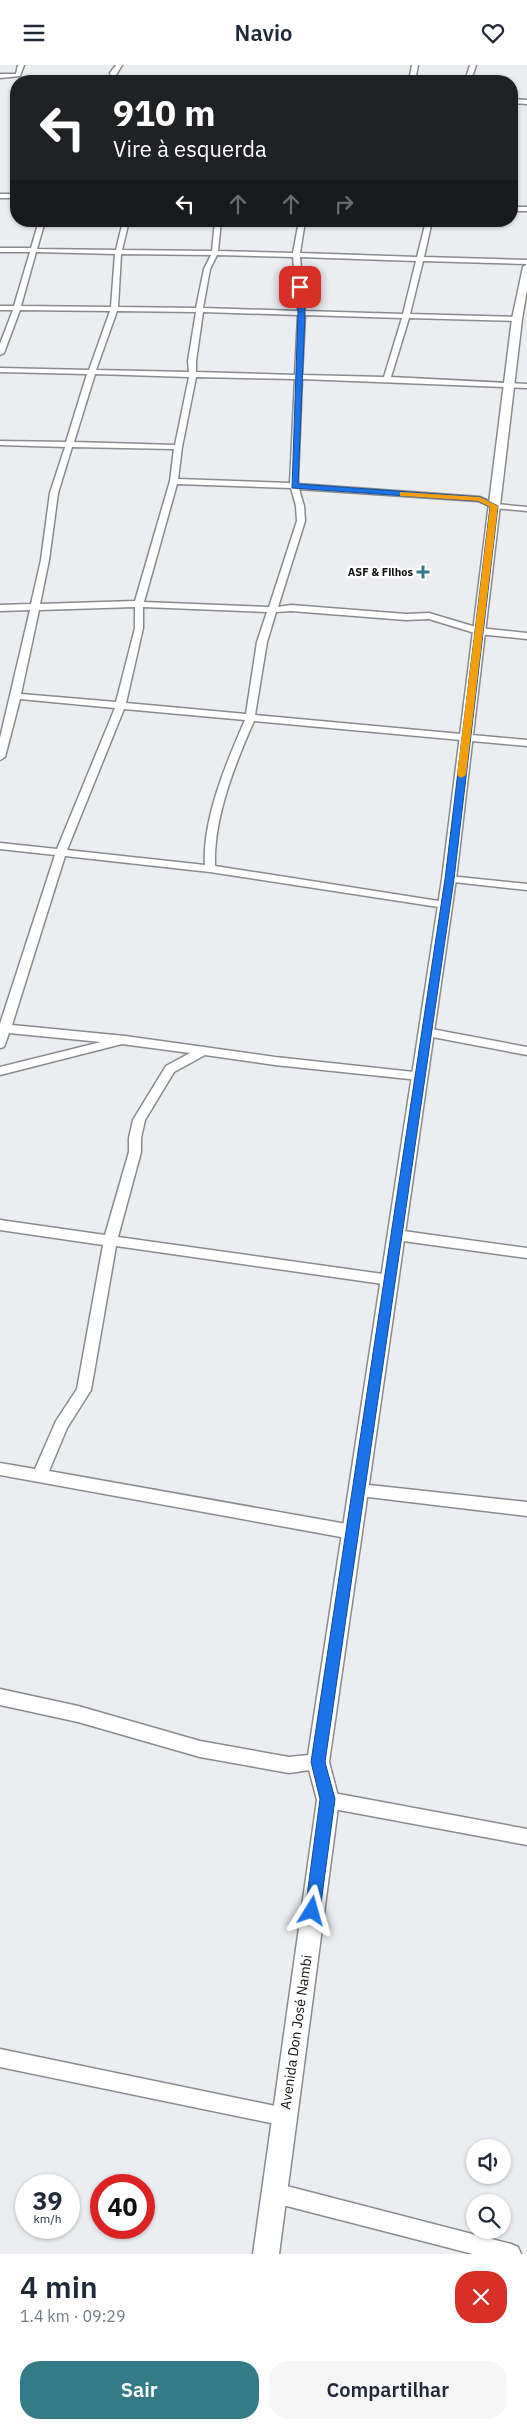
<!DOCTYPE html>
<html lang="pt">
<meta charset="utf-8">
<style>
:root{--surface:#fff;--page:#f6f6f7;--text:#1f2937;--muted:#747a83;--accent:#357b87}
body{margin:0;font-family:"IBM Plex Sans",sans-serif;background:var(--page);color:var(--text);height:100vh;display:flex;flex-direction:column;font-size:19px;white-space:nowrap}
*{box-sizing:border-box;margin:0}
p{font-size:16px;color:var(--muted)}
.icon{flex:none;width:28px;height:28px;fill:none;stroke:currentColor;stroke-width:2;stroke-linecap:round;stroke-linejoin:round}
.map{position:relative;height:2189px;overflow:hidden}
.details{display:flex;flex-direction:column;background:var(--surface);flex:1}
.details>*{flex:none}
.top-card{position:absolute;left:10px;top:10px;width:508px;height:152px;border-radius:20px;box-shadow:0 1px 4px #0004;background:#202124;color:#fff;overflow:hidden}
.controls{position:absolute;left:466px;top:2074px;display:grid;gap:10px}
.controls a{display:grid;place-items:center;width:45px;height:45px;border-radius:50%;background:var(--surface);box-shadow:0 1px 4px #0004;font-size:25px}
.speed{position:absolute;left:15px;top:2109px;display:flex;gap:10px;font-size:25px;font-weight:700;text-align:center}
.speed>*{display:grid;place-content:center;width:65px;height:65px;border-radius:50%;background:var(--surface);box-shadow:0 1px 4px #0004;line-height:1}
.speed small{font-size:12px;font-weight:400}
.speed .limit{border:8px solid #d22;background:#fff;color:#111}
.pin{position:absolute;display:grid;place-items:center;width:42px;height:42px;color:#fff;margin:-21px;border-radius:10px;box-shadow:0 2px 8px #0006}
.me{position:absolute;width:55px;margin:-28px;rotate:8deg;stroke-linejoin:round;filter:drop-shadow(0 0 4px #0008)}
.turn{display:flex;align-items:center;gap:18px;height:105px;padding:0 20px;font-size:22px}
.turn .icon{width:65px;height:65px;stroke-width:2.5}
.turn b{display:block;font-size:35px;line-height:42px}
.lanes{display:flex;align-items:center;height:48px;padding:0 20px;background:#0003;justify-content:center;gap:25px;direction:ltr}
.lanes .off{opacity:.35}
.round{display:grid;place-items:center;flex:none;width:52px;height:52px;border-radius:20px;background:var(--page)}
.overview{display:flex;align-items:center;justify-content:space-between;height:85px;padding:0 20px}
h1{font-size:30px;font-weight:600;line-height:38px}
.action{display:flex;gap:10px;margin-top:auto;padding:10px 20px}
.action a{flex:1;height:58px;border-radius:20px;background:var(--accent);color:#fff;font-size:20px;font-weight:600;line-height:58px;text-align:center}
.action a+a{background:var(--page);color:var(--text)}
header{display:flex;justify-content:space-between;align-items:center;height:65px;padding:0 20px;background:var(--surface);font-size:22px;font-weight:600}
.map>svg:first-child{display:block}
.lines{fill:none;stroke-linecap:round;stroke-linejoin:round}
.minor-casing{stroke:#888a8e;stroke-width:3}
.tertiary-casing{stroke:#888a8e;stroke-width:3}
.minor{fill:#fff;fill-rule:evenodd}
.tertiary{fill:#fff;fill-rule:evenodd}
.route{fill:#1a73e8;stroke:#114b97}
.slow{fill:#f59e0b}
.poi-dot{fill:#357b87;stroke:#fff;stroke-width:2}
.labels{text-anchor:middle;stroke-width:5;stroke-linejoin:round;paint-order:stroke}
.far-poi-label{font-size:11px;font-weight:bold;fill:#0e0f11;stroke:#fff;text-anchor:end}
.street-label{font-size:14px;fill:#0e0f11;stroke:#fff}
</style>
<header><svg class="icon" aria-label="menu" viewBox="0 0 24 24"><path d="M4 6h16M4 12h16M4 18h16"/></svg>Navio<svg class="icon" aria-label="heart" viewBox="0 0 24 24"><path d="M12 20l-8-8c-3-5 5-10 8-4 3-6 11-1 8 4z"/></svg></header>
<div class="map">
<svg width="527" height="2189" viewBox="0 0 527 2189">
<rect width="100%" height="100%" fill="#ebedf1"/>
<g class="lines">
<g class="minor-casing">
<g id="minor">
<path d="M 18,0 L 24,0 L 20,11 L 0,13 L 0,9 L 16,9 Z"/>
<path d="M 116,0 L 122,0 L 115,12 L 111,12 L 110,8 Z"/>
<path d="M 412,0 L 418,0 L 415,16 L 409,16 Z"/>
<path d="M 470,0 L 476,0 L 471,16 L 465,16 Z"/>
<path d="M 511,34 L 527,35 L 527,39 L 511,38 Z"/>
<rect x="0" y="129" width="16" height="4"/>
<rect x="511" y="142" width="16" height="4"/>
<path d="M 39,156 L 45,156 L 37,184 L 116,185 L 123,156 L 129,156 L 122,185 L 212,186 L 215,156 L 221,156 L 218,186 L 293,188 L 299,156 L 305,156 L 300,188 L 417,192 L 426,156 L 432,156 L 424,192 L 527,195 L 527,199 L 423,196 L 410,249 L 517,252 L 520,254 L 517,256 L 409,253 L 391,312 L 527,319 L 527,323 L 302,314 L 298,414 L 298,419 L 480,432 L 496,439 L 527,442 L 527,446 L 494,443 L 478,436 L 299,424 L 304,441 L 305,456 L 278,542 L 291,540 L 406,549 L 429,548 L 479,563 L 527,568 L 527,574 L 478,569 L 429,554 L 406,555 L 291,546 L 276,547 L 267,577 L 255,650 L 527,675 L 527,681 L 254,656 C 235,699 213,754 215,801 L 445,837 L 449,838 L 450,840 L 449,842 L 445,843 L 210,807 L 65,791 L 12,960 L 125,971 L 275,992 L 423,1008 L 425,1011 L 419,1015 L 275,1000 L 205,990 L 174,1007 L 145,1055 L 141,1073 L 141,1087 L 118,1172 L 390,1210 L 395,1211 L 397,1215 L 395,1219 L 390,1220 L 116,1181 L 91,1325 L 67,1363 L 49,1406 L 352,1460 L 357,1462 L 359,1467 L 357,1472 L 352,1474 L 0,1410 L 0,1398 L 35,1404 L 56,1356 L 77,1324 L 103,1180 L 0,1165 L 0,1155 L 105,1170 L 129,1087 L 129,1073 L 133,1055 L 166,1001 L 190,988 L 122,979 L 0,1010 L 0,1002 L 101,977 L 9,968 L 4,982 L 0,983 L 0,959 L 55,790 L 0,784 L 0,778 L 57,784 L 115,643 L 20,634 L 5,692 L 0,695 L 0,673 L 30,545 L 0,546 L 0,540 L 31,539 L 41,495 L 50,428 L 65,382 L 0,380 L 0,376 L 66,377 L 87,309 L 0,307 L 0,303 L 89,305 L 110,246 L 20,245 L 4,288 L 0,290 L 0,279 L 13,245 L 0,245 L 0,241 L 14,241 L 30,187 L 0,187 L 0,183 L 31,183 ZM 36,187 L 115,189 L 111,242 L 21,241 ZM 121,189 L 211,190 L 204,204 L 196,243 L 118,242 ZM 217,190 L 293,192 L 298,246 L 203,243 L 210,204 ZM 300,192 L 416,196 L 403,249 L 305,246 ZM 117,246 L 196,247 L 188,296 L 189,307 L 96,305 ZM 203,247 L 298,250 L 295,310 L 196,307 L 196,296 ZM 305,250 L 402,253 L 384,312 L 302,310 ZM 95,309 L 189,312 L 175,380 L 74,377 ZM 196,312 L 295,314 L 290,418 L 178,414 L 182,382 ZM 72,382 L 174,384 L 170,416 L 135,536 L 40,539 L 49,495 L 58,428 ZM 177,419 L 291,423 L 296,441 L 297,456 L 269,542 L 144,537 ZM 135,542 L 135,563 L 116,637 L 21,629 L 39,545 ZM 143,542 L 267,547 L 257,577 L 246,649 L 126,638 L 143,563 ZM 124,644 L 245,655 C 227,696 202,755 205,800 L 67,785 Z"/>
<path d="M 449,811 L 527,819 L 527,825 L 445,816 L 444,814 Z"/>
<path d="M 426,963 L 527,982 L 527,990 L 422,970 L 420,967 L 422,964 Z"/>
<path d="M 396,1165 L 527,1183 L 527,1193 L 396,1175 L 391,1174 L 390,1170 L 391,1166 Z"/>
<path d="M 360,1419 L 527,1437 L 527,1451 L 360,1431 L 355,1430 L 353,1425 L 355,1420 Z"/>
<path d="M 0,1624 L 78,1641 L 200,1676 L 289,1692 L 318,1689 L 324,1691 L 326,1697 L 324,1703 L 289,1708 L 200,1692 L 78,1657 L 0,1640 Z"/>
<path d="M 328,1727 L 527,1764 L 527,1780 L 328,1743 L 322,1741 L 320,1735 L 322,1729 Z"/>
<path d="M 0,1984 L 285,2043 L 292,2045 L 294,2052 L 292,2059 L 285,2061 L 0,2002 Z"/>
<path d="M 275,2118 L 511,2179 L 518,2182 L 521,2189 L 473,2189 L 275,2138 L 268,2135 L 265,2128 L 268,2121 Z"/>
</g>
</g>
<g class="tertiary-casing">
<path id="tertiary" d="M 527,199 L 527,225 L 522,254 L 456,814 L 329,1697 L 339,1735 L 279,2189 L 253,2189 L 317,1735 L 307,1697 L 442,814 L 512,254 L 523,202 Z"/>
</g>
<use href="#minor" class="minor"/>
<use href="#tertiary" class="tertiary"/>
</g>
<path class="route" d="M 300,221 L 303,222 L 305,248 L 298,419 L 480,432 L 498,441 L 454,814 L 325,1697 L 335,1734 L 320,1846 L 318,1852 L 312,1854 L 307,1852 L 305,1846 L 320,1734 L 311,1697 L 445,814 L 490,442 L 478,436 L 292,423 L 298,248 L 297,222 Z"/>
<path class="slow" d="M 400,427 L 480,432 L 498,441 L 466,710 L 461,713 L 457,710 L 490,442 L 478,436 L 403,431 L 400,431 Z"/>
<path class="poi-dot" d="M420.5 499.5h5v5h5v5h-5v5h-5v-5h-5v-5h5z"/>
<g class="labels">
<g class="far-poi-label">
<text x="413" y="511">ASF &amp; Filhos</text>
</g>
<g class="street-label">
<text transform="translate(296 1967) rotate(-82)" y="5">Avenida Don José Nambi</text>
</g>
</g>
</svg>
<div class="controls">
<a><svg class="icon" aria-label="sound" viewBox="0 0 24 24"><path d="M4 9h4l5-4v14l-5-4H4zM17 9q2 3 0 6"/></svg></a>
<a><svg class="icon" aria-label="search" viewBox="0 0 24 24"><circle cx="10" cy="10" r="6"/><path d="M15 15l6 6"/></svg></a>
</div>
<div class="speed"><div>39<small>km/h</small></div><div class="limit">40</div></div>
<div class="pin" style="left:300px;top:222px;background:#d93025"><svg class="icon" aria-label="arrive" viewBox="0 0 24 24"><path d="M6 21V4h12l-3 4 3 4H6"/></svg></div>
<svg class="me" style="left:312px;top:1846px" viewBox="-20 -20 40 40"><path d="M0-17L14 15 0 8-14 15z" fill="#1a73e8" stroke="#fff" stroke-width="4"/></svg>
<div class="top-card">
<div class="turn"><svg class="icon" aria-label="left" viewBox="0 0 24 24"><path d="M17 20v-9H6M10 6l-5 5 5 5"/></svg><div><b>910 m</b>Vire à esquerda</div></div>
<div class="lanes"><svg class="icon" aria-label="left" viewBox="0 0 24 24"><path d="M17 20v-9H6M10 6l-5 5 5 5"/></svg><svg class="icon off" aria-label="ahead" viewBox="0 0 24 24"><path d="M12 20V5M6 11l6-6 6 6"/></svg><svg class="icon off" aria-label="ahead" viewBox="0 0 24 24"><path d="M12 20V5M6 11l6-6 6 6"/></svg><svg class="icon off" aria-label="right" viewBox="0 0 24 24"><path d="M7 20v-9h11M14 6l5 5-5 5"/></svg></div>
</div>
</div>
<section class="details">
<div class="overview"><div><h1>4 min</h1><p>1.4 km · 09:29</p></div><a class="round" style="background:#d93025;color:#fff"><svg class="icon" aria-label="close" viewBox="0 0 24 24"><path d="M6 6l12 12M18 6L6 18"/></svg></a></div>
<div class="action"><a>Sair</a><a>Compartilhar</a></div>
</section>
